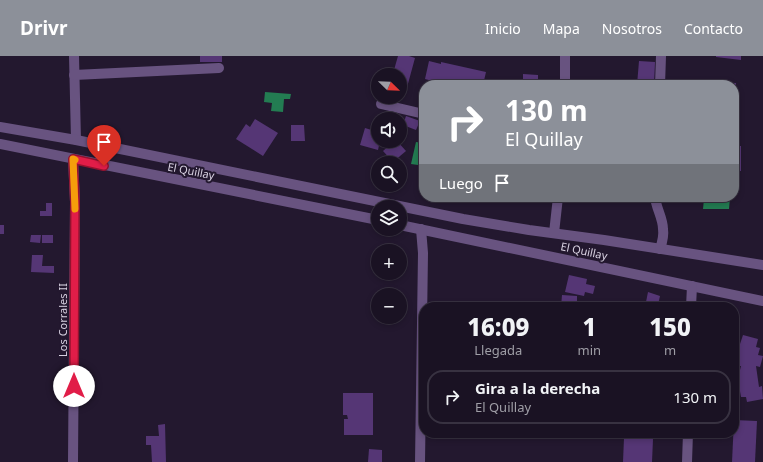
<!DOCTYPE html>
<html lang="es">
<meta charset="utf-8">
<style>
:root{--surface:#1a1223;--page:#231b2b;--text:#f1f3f6;--muted:#9f9ea6;--line:#383241;--accent:#8c9099}
body{margin:0;font-family:"Noto Sans",sans-serif;background:var(--page);color:var(--text);height:100vh;display:flex;flex-direction:column;font-size:15px;white-space:nowrap}
*{box-sizing:border-box;margin:0}
p{font-size:13px;color:var(--muted)}
.icon{flex:none;width:22px;height:22px;fill:none;stroke:currentColor;stroke-width:2;stroke-linecap:round;stroke-linejoin:round}
.map{position:relative;flex:1;overflow:hidden}
.side{position:absolute;left:419px;top:246px;width:320px;height:136px;display:flex;flex-direction:column;background:var(--surface);border-radius:16px;box-shadow:0 2px 6px #0003,0 0 0 1px var(--line)}
.side>*{flex:none}
.guide{position:absolute;left:419px;top:24px;width:320px;height:122px;border-radius:16px;box-shadow:0 2px 6px #0003,0 0 0 1px var(--line);background:#8c9099;color:#fff;overflow:hidden}
.needle{width:26px;rotate:113deg}
.buttons{position:absolute;left:371px;top:12px;display:grid;gap:8px}
.buttons a{display:grid;place-items:center;width:36px;height:36px;border-radius:50%;background:var(--surface);box-shadow:0 2px 6px #0003,0 0 0 1px var(--line);font-size:20px}
.pin{position:absolute;display:grid;place-items:center;width:34px;height:34px;color:#fff;margin:-41px -17px;border-radius:50% 50% 50% 0;rotate:-45deg;box-shadow:0 0 4px #0007}
.pin .icon{rotate:45deg}
.me{position:absolute;width:44px;margin:-22px;rotate:0deg;stroke-linejoin:round;filter:drop-shadow(0 0 3px #0008)}
.turn{display:flex;align-items:center;gap:14px;height:84px;padding:0 20px;font-size:18px}
.turn .icon{width:52px;height:52px;stroke-width:2.5}
.turn b{display:block;font-size:28px;line-height:34px}
.then{display:flex;align-items:center;height:38px;padding:0 20px;background:#0003;gap:8px;font-size:15px}
.eta{display:flex;justify-content:space-evenly;align-items:center;height:68px;text-align:center}
.eta b{font-size:24px;font-weight:800;line-height:28px}
ul{padding:0;list-style:none}
li{display:flex;align-items:center;gap:12px;height:54px;margin:0 8px 6px;padding:0 12px;border:2px solid var(--line);border-radius:16px}
li div{flex:1}
li b{display:block;font-size:15px}
li em{font-style:normal}
header{display:flex;align-items:center;gap:24px;box-sizing:border-box;height:56px;padding:0 20px;background:var(--accent);color:#fff}
header strong{font-size:19px}
nav{display:flex;gap:22px;margin-inline-start:auto;font-size:14px}
.map>svg:first-child{display:block}
.water{fill:#237c52}
.building{fill:#553675}
.lines{fill:none;stroke-linecap:round;stroke-linejoin:round}
.minor{stroke:#685380;stroke-width:10}
.route-casing{stroke:#92132f;stroke-width:10}
.route{stroke:#e11d48;stroke-width:7}
.slow{stroke:#f59e0b;stroke-width:7}
.labels{text-anchor:middle;stroke-width:4;stroke-linejoin:round;paint-order:stroke}
.street-label{font-size:11px;fill:#d9d2e2;stroke:#23182f}
</style>
<header>
<strong>Drivr</strong>
<nav><a>Inicio</a><a>Mapa</a><a>Nosotros</a><a>Contacto</a></nav>
</header>
<div class="map">
<svg width="763" height="406" viewBox="0 0 763 406">
<rect width="100%" height="100%" fill="#23182f"/>
<g class="water">
<path d="M 498,24 L 515,26 L 515,29 L 497,29 Z"/>
<path d="M 265,36 L 291,38 L 290,43 L 284,43 L 283,56 L 271,55 L 272,47 L 264,46 Z"/>
<path d="M 416,86 L 423,87 L 418,109 L 411,108 Z"/>
<path d="M 711,141 L 730,141 L 729,153 L 703,153 L 704,143 L 711,143 Z"/>
</g>
<g class="building">
<rect x="200" y="0" width="22" height="6"/>
<path d="M 398,0 L 409,0 L 415,2 L 406,35 L 400,34 L 400,19 L 399,19 L 400,15 L 394,14 Z"/>
<path d="M 716,0 L 741,0 L 741,4 L 716,1 Z"/>
<path d="M 429,5 L 441,8 L 441,6 L 486,16 L 483,29 L 436,29 L 436,26 L 425,23 Z"/>
<path d="M 639,5 L 655,6 L 654,29 L 637,29 Z"/>
<path d="M 523,18 L 538,19 L 538,29 L 523,29 Z"/>
<path d="M 694,25 L 736,27 L 735,46 L 734,46 L 734,29 L 694,29 Z"/>
<path d="M 406,60 L 420,65 L 416,74 L 403,69 Z"/>
<path d="M 255,63 L 278,77 L 263,100 L 236,83 L 246,68 L 250,71 Z"/>
<path d="M 291,69 L 304,69 L 305,85 L 291,85 Z"/>
<path d="M 365,72 L 378,76 L 378,85 L 380,85 L 378,94 L 360,89 Z"/>
<path d="M 394,85 L 397,85 L 406,95 L 393,106 L 383,95 Z"/>
<rect x="734" y="90" width="7" height="25"/>
<path d="M 46,147 L 52,147 L 52,160 L 40,160 L 40,155 L 46,155 Z"/>
<rect x="0" y="169" width="4" height="9"/>
<path d="M 31,179 L 41,179 L 40,187 L 30,186 Z"/>
<rect x="42" y="179" width="11" height="8"/>
<path d="M 32,199 L 43,199 L 42,210 L 54,210 L 54,217 L 31,216 Z"/>
<path d="M 569,219 L 587,223 L 586,228 L 595,230 L 593,238 L 585,236 L 584,240 L 565,236 Z"/>
<path d="M 648,236 L 660,240 L 658,249 L 646,246 Z"/>
<path d="M 562,239 L 577,240 L 577,251 L 561,251 Z"/>
<path d="M 743,279 L 758,283 L 756,291 L 760,292 L 758,299 L 763,300 L 760,311 L 756,310 L 759,331 L 762,330 L 763,343 L 747,346 L 746,341 L 741,341 L 737,318 L 740,314 L 741,310 L 734,310 L 734,309 L 735,300 L 736,300 Z"/>
<path d="M 343,337 L 373,337 L 373,379 L 344,379 L 344,363 L 348,363 L 347,359 L 343,359 Z"/>
<path d="M 734,364 L 757,365 L 755,406 L 732,406 Z"/>
<path d="M 165,368 L 166,406 L 152,406 L 151,389 L 146,389 L 146,380 L 159,380 L 158,369 Z"/>
<path d="M 624,382 L 653,383 L 652,406 L 623,406 Z"/>
<path d="M 369,393 L 382,394 L 382,406 L 368,406 Z"/>
</g>
<g class="lines">
<g class="minor">
<path d="M 74,0 L 76,84"/>
<path d="M 74,19 L 219,12"/>
<path d="M 565,29 L 565,0"/>
<path d="M 660,29 L 661,0"/>
<path d="M 381,48 L 424,58"/>
<path d="M 0,71 L 76,84 L 463,163 L 529,174 L 604,184 L 763,209"/>
<path d="M 0,88 L 378,164"/>
<path d="M 73,103 L 75,146 L 73,406"/>
<path d="M 655,141 C 656,152 663,162 663,173 C 664,179 662,187 660,193"/>
<path d="M 400,169 L 763,245"/>
<path d="M 554,177 L 558,141"/>
<path d="M 691,251 L 692,230"/>
<path d="M 420,406 L 423,197 L 421,173"/>
<path d="M 687,406 L 688,377"/>
</g>
</g>
<g class="lines">
<g class="route-casing">
<path id="route" d="M 74,330 L 75,146 L 73,103 L 104,110"/>
</g>
<use href="#route" class="route"/>
<path class="slow" d="M 75,153 L 73,103 L 75,104"/>
</g>
<g class="labels">
<g class="street-label">
<text transform="translate(191 115) rotate(11)" y="4">El Quillay</text>
<text transform="translate(584 195) rotate(12)" y="4">El Quillay</text>
<text transform="translate(63 264) rotate(-90)" y="4">Los Corrales II</text>
</g>
</g>
</svg>
<div class="buttons">
<a><svg class="needle" viewBox="-14 -14 28 28"><path d="M0-13l5 13h-10z" fill="#e53935"/><path d="M0 13l5-13h-10z" fill="#9f9ea6"/></svg></a>
<a><svg class="icon" aria-label="sound" viewBox="0 0 24 24"><path d="M4 9h4l5-4v14l-5-4H4zM17 9q2 3 0 6"/></svg></a>
<a><svg class="icon" aria-label="search" viewBox="0 0 24 24"><circle cx="10" cy="10" r="6"/><path d="M15 15l6 6"/></svg></a>
<a><svg class="icon" aria-label="layers" viewBox="0 0 24 24"><path d="M12 4l9 5-9 5-9-5zM3 14l9 5 9-5"/></svg></a>
<a>+</a>
<a>−</a>
</div>
<div class="pin" style="left:104px;top:110px;background:#d93025"><svg class="icon" aria-label="arrive" viewBox="0 0 24 24"><path d="M6 21V4h12l-3 4 3 4H6"/></svg></div>
<svg class="me" style="left:74px;top:330px" viewBox="-20 -20 40 40"><circle r="19" fill="#fff"/><path d="M0-13L10 11 0 6-10 11z" fill="#e11d48"/></svg>
<div class="guide">
<div class="turn"><svg class="icon" aria-label="right" viewBox="0 0 24 24"><path d="M7 20v-9h11M14 6l5 5-5 5"/></svg><div><b>130 m</b>El Quillay</div></div>
<div class="then">Luego<svg class="icon" aria-label="arrive" viewBox="0 0 24 24"><path d="M6 21V4h12l-3 4 3 4H6"/></svg></div>
</div>
<section class="side">
<div class="eta">
<div><b>16:09</b><p>Llegada</p></div>
<div><b>1</b><p>min</p></div>
<div><b>150</b><p>m</p></div>
</div>
<ul>
<li><svg class="icon" aria-label="right" viewBox="0 0 24 24"><path d="M7 20v-9h11M14 6l5 5-5 5"/></svg><div><b>Gira a la derecha</b><p>El Quillay</p></div><em>130 m</em></li>
</ul>
</section>
</div>
